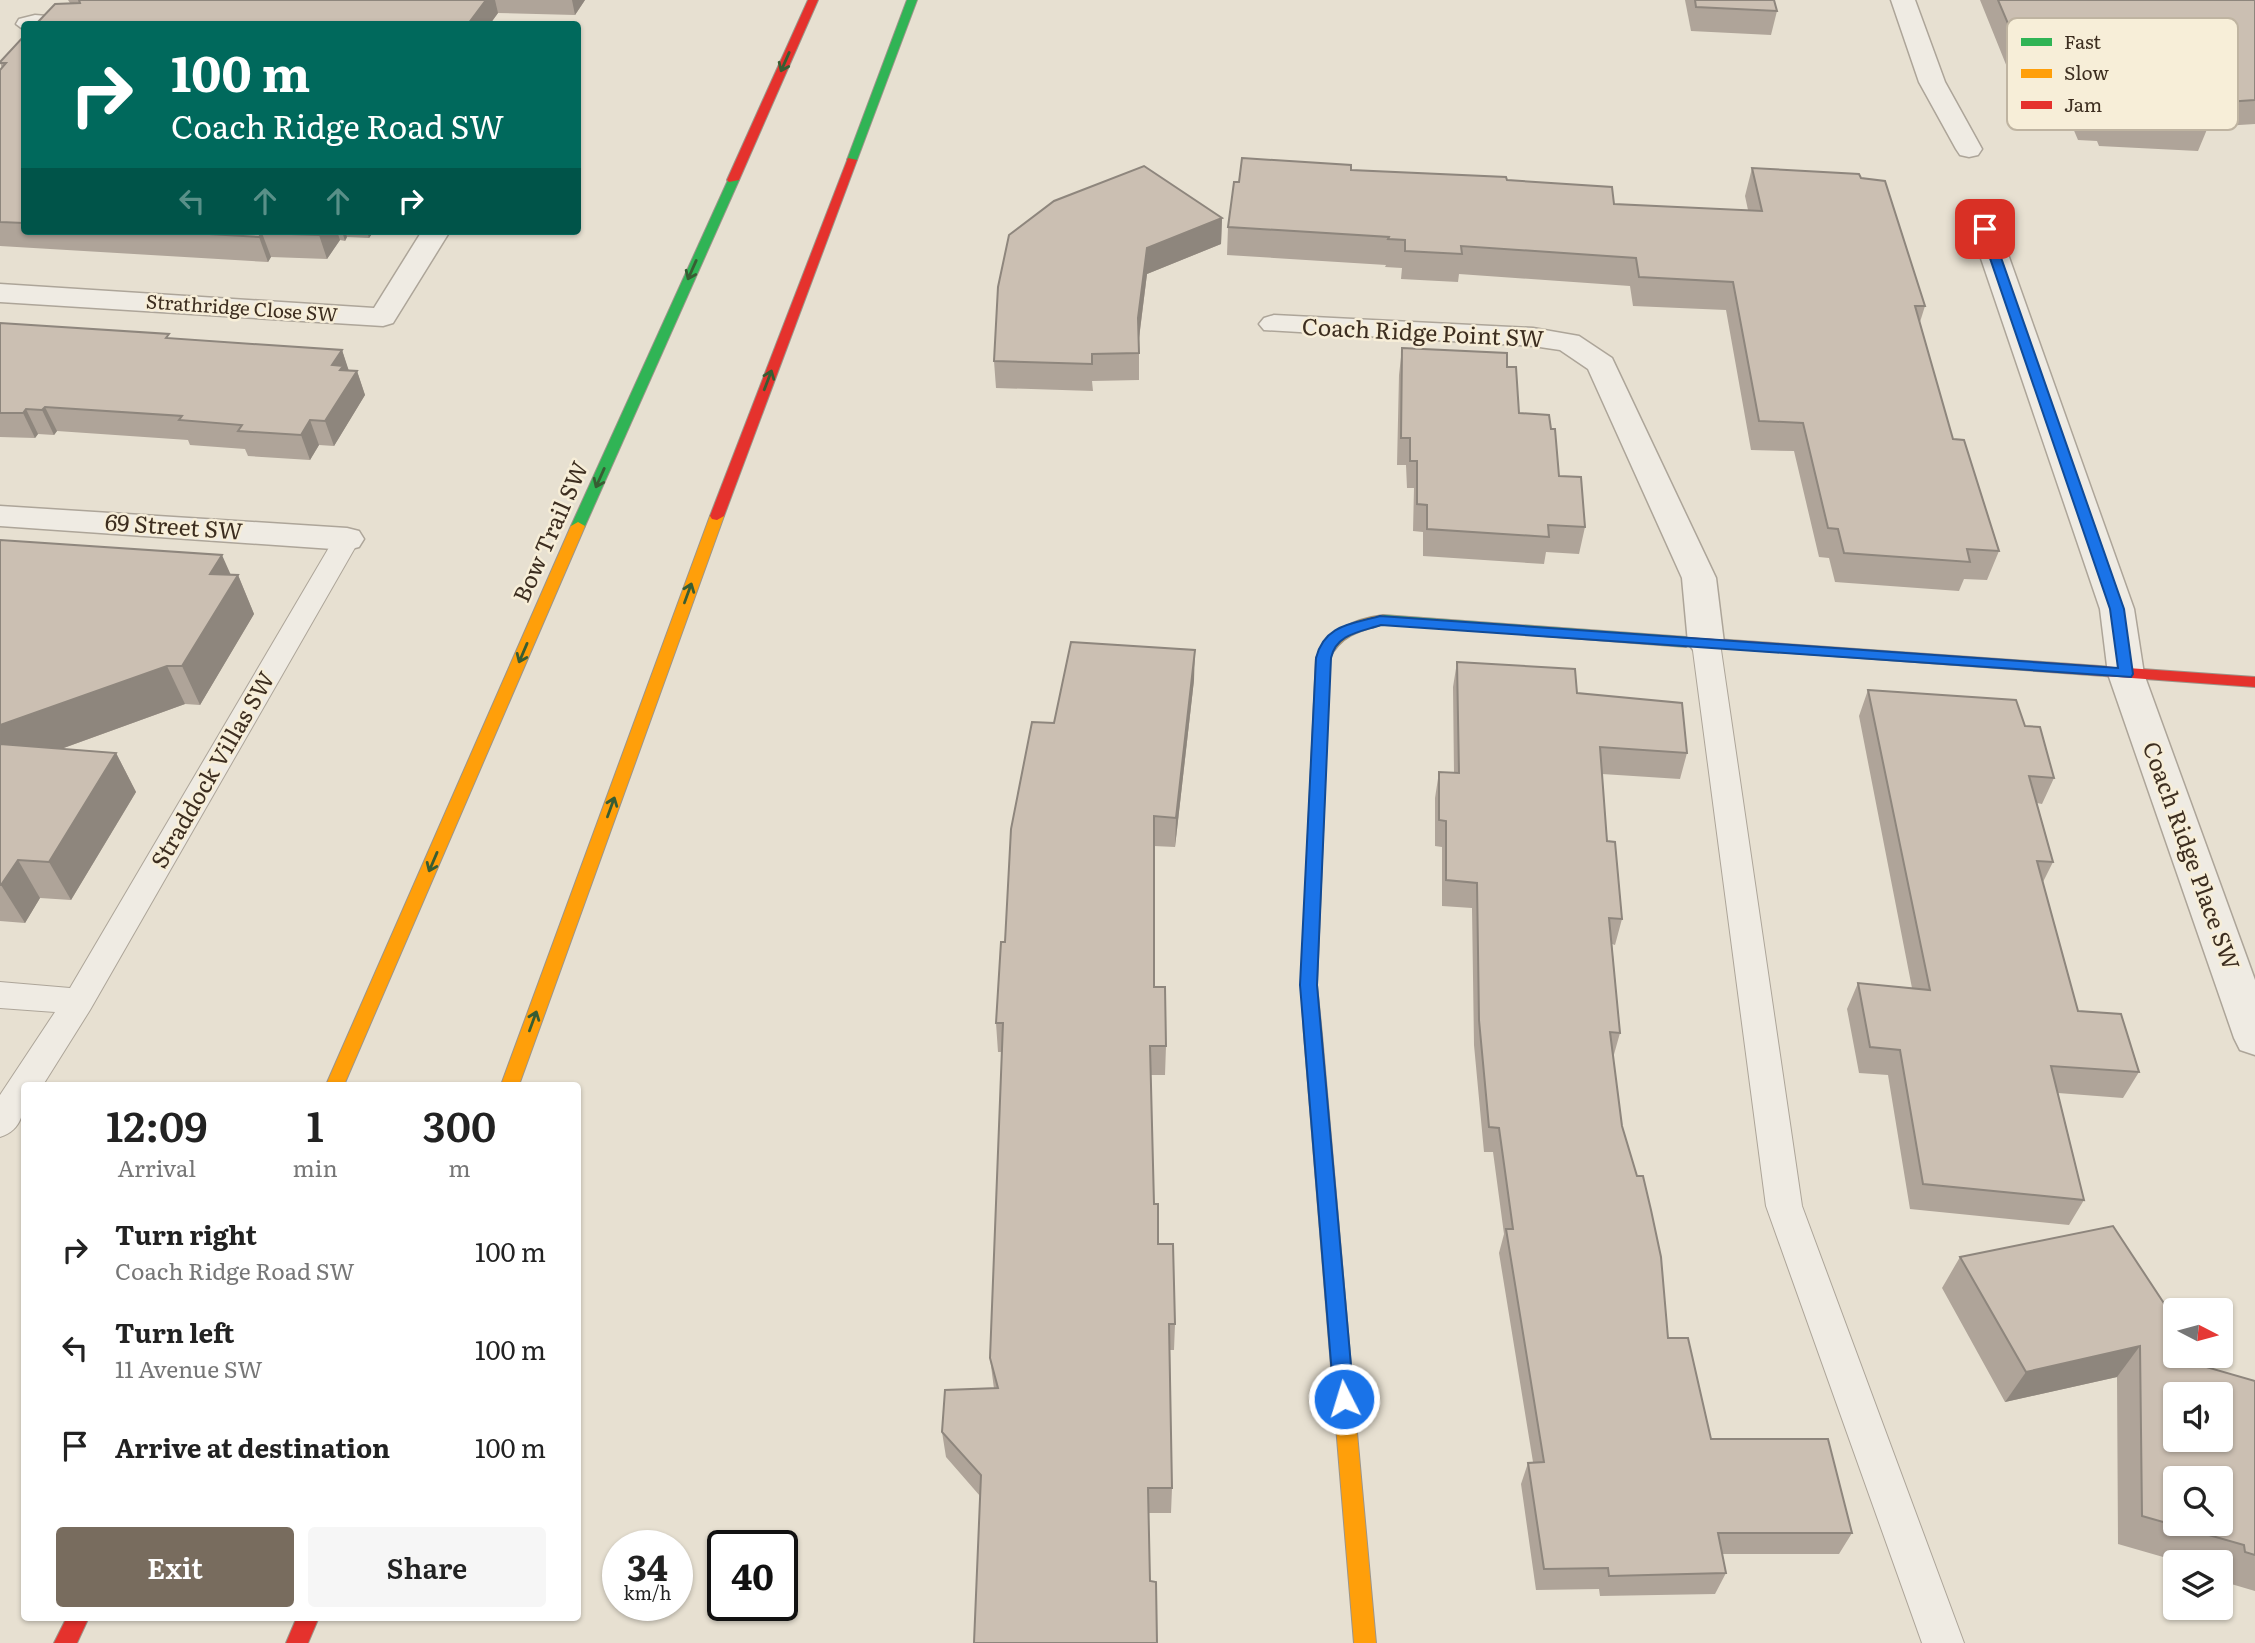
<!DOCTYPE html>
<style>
:root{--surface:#fff;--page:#f6f6f6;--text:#222;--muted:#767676;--accent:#786c5e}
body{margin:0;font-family:Literata,serif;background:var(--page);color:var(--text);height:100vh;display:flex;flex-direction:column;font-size:26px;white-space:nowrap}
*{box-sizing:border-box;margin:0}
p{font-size:23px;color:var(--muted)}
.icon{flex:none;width:38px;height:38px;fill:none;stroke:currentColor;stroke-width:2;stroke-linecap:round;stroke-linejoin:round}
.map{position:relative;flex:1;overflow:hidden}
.sheet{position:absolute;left:21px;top:1082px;width:560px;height:539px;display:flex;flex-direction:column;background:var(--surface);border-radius:7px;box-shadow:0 2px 5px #0004}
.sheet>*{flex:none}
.top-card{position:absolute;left:21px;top:21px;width:560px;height:214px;border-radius:7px;box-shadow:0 2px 5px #0004;background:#00695c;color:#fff;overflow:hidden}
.needle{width:46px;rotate:96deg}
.controls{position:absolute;left:2163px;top:1298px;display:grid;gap:14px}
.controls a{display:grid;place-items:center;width:70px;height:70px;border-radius:7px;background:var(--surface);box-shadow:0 2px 5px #0004;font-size:35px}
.speed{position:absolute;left:602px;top:1530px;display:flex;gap:14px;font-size:35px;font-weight:700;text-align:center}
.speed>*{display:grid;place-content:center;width:91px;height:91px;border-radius:50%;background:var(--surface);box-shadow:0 2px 5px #0004;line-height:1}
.speed small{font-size:18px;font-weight:400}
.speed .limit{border:4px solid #111;border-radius:10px;background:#fff;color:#111}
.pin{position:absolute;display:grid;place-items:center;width:60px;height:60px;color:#fff;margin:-30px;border-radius:14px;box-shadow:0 4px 10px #0006}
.me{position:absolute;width:77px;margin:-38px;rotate:355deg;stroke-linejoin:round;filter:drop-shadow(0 0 5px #0008)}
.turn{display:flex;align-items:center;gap:24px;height:147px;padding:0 35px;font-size:32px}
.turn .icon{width:91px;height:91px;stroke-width:2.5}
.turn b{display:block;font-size:49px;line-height:60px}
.lanes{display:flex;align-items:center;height:66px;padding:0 35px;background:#0003;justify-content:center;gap:35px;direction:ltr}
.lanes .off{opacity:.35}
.eta{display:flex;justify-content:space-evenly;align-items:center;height:119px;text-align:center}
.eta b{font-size:42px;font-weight:600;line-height:49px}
.button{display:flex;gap:14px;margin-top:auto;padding:14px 35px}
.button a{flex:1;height:80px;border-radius:7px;background:var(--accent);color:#fff;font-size:28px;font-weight:600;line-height:80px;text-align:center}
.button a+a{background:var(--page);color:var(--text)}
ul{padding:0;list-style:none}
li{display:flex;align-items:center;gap:21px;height:98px;padding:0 35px}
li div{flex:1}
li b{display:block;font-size:26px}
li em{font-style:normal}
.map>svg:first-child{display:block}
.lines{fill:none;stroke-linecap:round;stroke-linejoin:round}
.lane-casing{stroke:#ada599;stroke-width:2}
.street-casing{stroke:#ada599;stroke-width:3}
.fast-casing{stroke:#9c958a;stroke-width:2}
.slow-casing{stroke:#9c958a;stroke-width:2}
.jam-casing{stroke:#9c958a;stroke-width:2}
.lane{fill:#efebe3;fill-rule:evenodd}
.street{fill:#efebe3;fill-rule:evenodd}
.fast{fill:#30b455;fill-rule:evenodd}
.slow{fill:#ff9f0a;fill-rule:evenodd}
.jam{fill:#e5322d;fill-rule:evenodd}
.wall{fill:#afa499}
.shaded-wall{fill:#8e867d}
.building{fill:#cbbfb2;stroke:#8e867d;stroke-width:2;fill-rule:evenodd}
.oneway{stroke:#385d33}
.route{fill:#1a73e8;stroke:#114b97;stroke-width:2}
.labels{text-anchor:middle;stroke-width:5;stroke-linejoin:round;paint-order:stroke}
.far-street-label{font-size:19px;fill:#3d2e20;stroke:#f7eed8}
.street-label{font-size:23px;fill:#3d2e20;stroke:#f7eed8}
.key{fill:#f7eed8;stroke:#bfb4a1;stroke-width:2}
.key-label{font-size:19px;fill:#3d2e20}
</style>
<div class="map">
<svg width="2255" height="1643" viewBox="0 0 2255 1643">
<rect width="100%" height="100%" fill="#e7e0d1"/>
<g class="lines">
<g class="lane-casing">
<g id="lane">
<path d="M 347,531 L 356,533 L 360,539 L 90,1010 L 43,1085 L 24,1085 C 24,1108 25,1129 0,1137 L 0,1095 L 55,1012 L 0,1008 L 0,982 L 70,988 L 334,539 L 338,533 Z"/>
<path d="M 1706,634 L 1716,637 L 1720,643 L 1802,1206 L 1964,1643 L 1922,1643 L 1766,1206 L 1692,643 L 1696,637 Z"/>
</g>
</g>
<g class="street-casing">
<g id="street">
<path d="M 1891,0 L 1915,0 L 1945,82 L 1982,149 L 1978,155 L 1969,157 L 1960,155 L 1956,149 L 1919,82 Z"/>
<path d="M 35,15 L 84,19 L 87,24 L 24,24 L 24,30 L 16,24 L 19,19 Z"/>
<path d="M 1985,221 L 1995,223 L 1999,229 L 2134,609 L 2144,674 L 2255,980 L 2255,1055 L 2240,1050 L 2234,1038 L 2108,674 L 2100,609 L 1971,229 L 1975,223 Z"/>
<path d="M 422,231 L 450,231 L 393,323 L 383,326 L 0,302 L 0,284 L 374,308 Z"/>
<path d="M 1274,315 L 1533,328 L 1579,336 L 1612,358 L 1716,578 L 1724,643 L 1718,651 L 1706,655 L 1694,651 L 1688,643 L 1682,578 L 1588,369 L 1560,350 L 1533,346 L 1264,330 L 1259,324 L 1264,318 Z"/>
<path d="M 0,506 L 347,528 L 359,531 L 364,539 L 359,547 L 347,550 L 0,526 Z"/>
</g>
</g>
<g class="fast-casing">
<g id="fast">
<path d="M 907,0 L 917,0 L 857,160 L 848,162 L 847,160 Z"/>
<path d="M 729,178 L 739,180 L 585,526 L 583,529 L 573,529 L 571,526 Z"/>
<path d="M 1383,615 L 1686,637 L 1693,642 L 1686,647 L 1378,623 L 1376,620 Z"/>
</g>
</g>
<g class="slow-casing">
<g id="slow">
<path d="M 717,512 L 724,516 L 519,1085 L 501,1085 L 710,516 Z"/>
<path d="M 578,522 L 585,526 L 344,1085 L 326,1085 L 571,526 Z"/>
<path d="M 1383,615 L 1390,620 L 1388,623 C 1364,630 1342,633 1330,658 L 1317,985 L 1322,1035 L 1319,1040 L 1313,1042 L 1307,1040 L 1304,1035 L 1301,985 L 1316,658 C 1329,630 1353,619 1383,615 Z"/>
<path d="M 1341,1357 L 1348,1360 L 1351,1366 L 1376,1643 L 1354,1643 L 1331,1366 L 1334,1360 Z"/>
</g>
</g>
<g class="jam-casing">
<g id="jam">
<path d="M 808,0 L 818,0 L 739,180 L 729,182 L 727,180 Z"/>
<path d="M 848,158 L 857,160 L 724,516 L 717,520 L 712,519 L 710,516 Z"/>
<path d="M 1686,637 L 2255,677 L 2255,687 L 1681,645 L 1679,642 Z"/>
<path d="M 1313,1028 L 1319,1030 L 1322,1035 L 1351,1366 L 1348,1372 L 1341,1375 L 1334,1372 L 1331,1366 L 1304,1035 L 1307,1030 Z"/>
<path d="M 67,1617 L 89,1617 L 77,1643 L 54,1643 Z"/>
<path d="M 297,1617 L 319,1617 L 308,1643 L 286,1643 Z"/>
</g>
</g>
<use href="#lane" class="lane"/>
<use href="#street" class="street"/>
<use href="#fast" class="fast"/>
<use href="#slow" class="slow"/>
<use href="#jam" class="jam"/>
</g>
<g class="wall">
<path d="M 68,0 L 585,0 L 575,15 L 498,13 L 490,24 L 36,24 L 70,3 Z"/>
<path d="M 1685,0 L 1774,0 L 1777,11 L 1771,35 L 1691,31 Z"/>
<path d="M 1980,0 L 2255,0 L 2255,124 L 2208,127 L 2198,151 L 2099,146 L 2097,141 L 2078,140 L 2067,114 L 2031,112 L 2016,77 L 2011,77 Z"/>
<path d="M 24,36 L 24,231 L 374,231 L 369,238 L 347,237 L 345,241 L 340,240 L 327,259 L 271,257 L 268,262 L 0,246 L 0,70 L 2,69 L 0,62 Z"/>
<path d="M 1752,168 L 1861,178 L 1925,306 L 1920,322 L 1953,439 L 1999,551 L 1987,580 L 1964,579 L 1959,591 L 1835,582 L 1829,558 L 1819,557 L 1794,451 L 1751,450 L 1726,310 L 1633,306 L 1630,286 L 1459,274 L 1458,282 L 1401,279 L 1402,268 L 1385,267 L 1386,265 L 1227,255 L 1228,227 L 1239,182 L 1351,170 L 1507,180 L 1614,204 L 1748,210 L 1745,196 Z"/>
<path d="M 1222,218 L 1221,244 L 1147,274 L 1139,339 L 1139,380 L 1092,381 L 1093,391 L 996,388 L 994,361 Z"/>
<path d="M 0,323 L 171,339 L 342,350 L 348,370 L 357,371 L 365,395 L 334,446 L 319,445 L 310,460 L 248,456 L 245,449 L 190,445 L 188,440 L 57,431 L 54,435 L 38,434 L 35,438 L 0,437 Z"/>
<path d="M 1402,348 L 1507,367 L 1519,413 L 1559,476 L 1585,527 L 1579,554 L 1546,552 L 1544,564 L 1423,556 L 1423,532 L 1413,531 L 1414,488 L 1407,488 L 1406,465 L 1397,465 L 1399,375 Z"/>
<path d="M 0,540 L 238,575 L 254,614 L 200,705 L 185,704 L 61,749 L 116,753 L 136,792 L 71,900 L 40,898 L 25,923 L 0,921 Z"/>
<path d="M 1457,662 L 1577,693 L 1687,753 L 1680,779 L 1602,774 L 1607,841 L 1622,919 L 1615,945 L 1612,944 L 1620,1033 L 1613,1058 L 1622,1126 L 1668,1338 L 1711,1439 L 1852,1533 L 1839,1554 L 1722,1554 L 1726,1573 L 1715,1594 L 1600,1596 L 1599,1589 L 1536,1590 L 1521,1484 L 1528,1463 L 1533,1462 L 1499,1253 L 1504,1234 L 1493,1152 L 1484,1152 L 1474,1045 L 1472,908 L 1442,906 L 1442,847 L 1435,846 L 1435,798 L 1439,772 L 1454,773 L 1453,687 Z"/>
<path d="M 1194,680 L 1175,847 L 1154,846 L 1154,987 L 1166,1046 L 1165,1075 L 1151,1075 L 1154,1204 L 1158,1244 L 1175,1324 L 1174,1350 L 1170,1350 L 1172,1488 L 1171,1513 L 1148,1513 L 1150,1581 L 1157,1643 L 980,1496 L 946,1457 L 942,1432 L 994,1389 L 990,1358 L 1002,1052 L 998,1052 L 996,1023 L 1005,942 L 1054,723 Z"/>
<path d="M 1868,690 L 2025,726 L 2054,778 L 2042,804 L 2037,803 L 2053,862 L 2043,882 L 2078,1011 L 2139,1072 L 2123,1098 L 2058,1093 L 2084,1200 L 2069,1225 L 1910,1209 L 1888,1075 L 1859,1073 L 1847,1009 L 1858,983 L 1912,988 L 1859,716 Z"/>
<path d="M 1960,1257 L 2206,1367 L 2255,1381 L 2255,1591 L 2221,1581 L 2221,1563 L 2184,1563 L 2118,1544 L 2117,1377 L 2005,1402 L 1942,1288 Z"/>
</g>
<g class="shaded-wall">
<path d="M 486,0 L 495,0 L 498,13 L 490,24 L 468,24 Z"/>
<path d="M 572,0 L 585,0 L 575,15 Z"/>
<path d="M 1222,218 L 1221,244 L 1147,274 L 1138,345 L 1138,318 L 1147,248 Z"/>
<path d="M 321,231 L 337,231 L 340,240 L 327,259 L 319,235 Z"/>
<path d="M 342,231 L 345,231 L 347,237 L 345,241 Z"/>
<path d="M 367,231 L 374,231 L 369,238 Z"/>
<path d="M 262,233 L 271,257 L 268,262 L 259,237 Z"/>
<path d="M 342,350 L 350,374 L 357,371 L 365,395 L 334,446 L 325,421 L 332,365 Z"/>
<path d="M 45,407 L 57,431 L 54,435 L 42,410 Z"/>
<path d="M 26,409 L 38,434 L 35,438 L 23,413 Z"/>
<path d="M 310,420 L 319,445 L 310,460 L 301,435 Z"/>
<path d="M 222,555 L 234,582 L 238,575 L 254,614 L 200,705 L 182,666 L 210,574 Z"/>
<path d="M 1195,650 L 1194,680 L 1175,847 L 1176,818 Z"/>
<path d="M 167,666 L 185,704 L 0,771 L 0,725 Z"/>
<path d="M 116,753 L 136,792 L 71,900 L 49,862 Z"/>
<path d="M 18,860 L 40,898 L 25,923 L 1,885 Z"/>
<path d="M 2140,1346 L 2117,1377 L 2005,1402 L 2026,1372 Z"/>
</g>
<g class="building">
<path d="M 79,0 L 486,0 L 468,24 L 36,24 L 55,4 L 80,3 Z"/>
<path d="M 1695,0 L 1774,0 L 1777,11 L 1696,7 Z"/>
<path d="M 1998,0 L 2255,0 L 2255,100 L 2197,104 L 2209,126 L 2108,121 L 2106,116 L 2087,115 L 2076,89 L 2039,88 L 2024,53 L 2020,52 Z"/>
<path d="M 24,36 L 24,223 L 0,222 L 0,70 L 6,63 L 0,63 L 0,62 Z"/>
<path d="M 1242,158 L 1351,165 L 1351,170 L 1506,177 L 1507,180 L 1612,187 L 1614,204 L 1762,211 L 1752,168 L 1859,174 L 1861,178 L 1885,181 L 1925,306 L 1915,306 L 1953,439 L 1964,440 L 1999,551 L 1967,549 L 1970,562 L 1844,553 L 1838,529 L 1828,528 L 1803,423 L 1759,421 L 1733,282 L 1639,277 L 1636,258 L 1461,246 L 1462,254 L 1405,251 L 1405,240 L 1388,239 L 1389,237 L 1228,227 L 1234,182 L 1239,182 Z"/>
<path d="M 1144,166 L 1222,218 L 1147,248 L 1138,318 L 1139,353 L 1092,354 L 1092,364 L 994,361 L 998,287 L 1009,235 L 1054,201 Z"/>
<path d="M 158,231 L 321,231 L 319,235 L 262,233 L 259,237 Z"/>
<path d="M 0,323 L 169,334 L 166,338 L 342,350 L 332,365 L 343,366 L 340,370 L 357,371 L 325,421 L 310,420 L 301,435 L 238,431 L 242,425 L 179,420 L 182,416 L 45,407 L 42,410 L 26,409 L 23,413 L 0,413 Z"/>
<path d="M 1402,348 L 1507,353 L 1507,367 L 1516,367 L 1519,413 L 1549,415 L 1551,429 L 1555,429 L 1559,476 L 1581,477 L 1585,527 L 1548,525 L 1549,537 L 1427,529 L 1427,505 L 1417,504 L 1417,461 L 1410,461 L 1410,438 L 1401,438 Z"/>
<path d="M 0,540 L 222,555 L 210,574 L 238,575 L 182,666 L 167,666 L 0,725 Z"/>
<path d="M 1071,642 L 1195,650 L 1176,818 L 1154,816 L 1154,987 L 1165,987 L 1166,1046 L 1150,1046 L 1154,1204 L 1158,1204 L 1158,1244 L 1173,1244 L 1175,1324 L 1169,1324 L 1172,1488 L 1148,1488 L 1150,1581 L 1156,1582 L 1157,1643 L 974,1643 L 981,1475 L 942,1432 L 945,1390 L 998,1388 L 990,1358 L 1003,1023 L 996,1023 L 1001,942 L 1005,942 L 1011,829 L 1032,722 L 1054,723 Z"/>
<path d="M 1457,662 L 1575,669 L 1577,693 L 1682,703 L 1687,753 L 1600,747 L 1607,841 L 1615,842 L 1622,919 L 1609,918 L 1620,1033 L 1610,1032 L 1622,1126 L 1637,1176 L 1643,1176 L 1651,1210 L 1661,1257 L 1668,1338 L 1688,1338 L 1711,1439 L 1828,1439 L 1852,1533 L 1718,1533 L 1726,1573 L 1609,1576 L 1608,1568 L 1544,1569 L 1528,1463 L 1544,1462 L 1506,1229 L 1513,1229 L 1499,1128 L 1489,1127 L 1479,1020 L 1477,883 L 1446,880 L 1446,821 L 1439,820 L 1439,772 L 1459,773 Z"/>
<path d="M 1868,690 L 2016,700 L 2025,726 L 2040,727 L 2054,778 L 2029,776 L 2053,862 L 2037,861 L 2078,1011 L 2121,1014 L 2139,1072 L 2051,1066 L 2084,1200 L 1923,1184 L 1900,1050 L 1870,1047 L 1858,983 L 1930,990 Z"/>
<path d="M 0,744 L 116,753 L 49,862 L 18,860 L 1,885 L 0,885 Z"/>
<path d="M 2113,1226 L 2175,1320 L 2175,1356 L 2199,1356 L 2206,1367 L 2255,1381 L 2255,1555 L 2245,1552 L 2244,1545 L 2142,1516 L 2140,1346 L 2026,1372 L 1960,1257 ZM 2175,1395 L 2221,1395 L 2221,1440 L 2175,1440 ZM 2175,1479 L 2221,1479 L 2221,1524 L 2175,1524 Z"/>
</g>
<defs><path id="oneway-shaft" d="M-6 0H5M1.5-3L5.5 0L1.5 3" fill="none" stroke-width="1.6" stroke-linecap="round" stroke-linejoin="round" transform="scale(1.75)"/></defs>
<g class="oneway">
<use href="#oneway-shaft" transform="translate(785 62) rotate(114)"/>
<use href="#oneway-shaft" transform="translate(692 270) rotate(114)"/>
<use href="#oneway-shaft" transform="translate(768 380) rotate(-69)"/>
<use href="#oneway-shaft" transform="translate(600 478) rotate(114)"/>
<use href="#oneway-shaft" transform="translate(688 593) rotate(-70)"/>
<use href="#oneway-shaft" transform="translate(523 653) rotate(113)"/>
<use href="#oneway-shaft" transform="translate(611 807) rotate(-70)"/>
<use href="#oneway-shaft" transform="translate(433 862) rotate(113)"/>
<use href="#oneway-shaft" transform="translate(533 1021) rotate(-70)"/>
</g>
<path class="route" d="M 1985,226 L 1991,229 L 2124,609 L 2133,674 L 2131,677 L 1381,625 C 1360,632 1336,634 1331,658 L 1317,985 L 1354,1399 L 1351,1405 L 1344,1408 L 1337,1405 L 1334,1399 L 1300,985 L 1316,658 C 1324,625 1351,624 1380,616 L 2118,668 L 2110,609 L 1980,229 Z"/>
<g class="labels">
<g class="far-street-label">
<text transform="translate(242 308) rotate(4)" y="7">Strathridge Close SW</text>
</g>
<g class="street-label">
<text transform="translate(1423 333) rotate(3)" y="8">Coach Ridge Point SW</text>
<text transform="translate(174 527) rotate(4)" y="8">69 Street SW</text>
<text transform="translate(551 532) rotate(-66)" y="8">Bow Trail SW</text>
<text transform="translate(213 770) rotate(-60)" y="8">Straddock Villas SW</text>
<text transform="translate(2191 856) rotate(70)" y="8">Coach Ridge Place SW</text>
</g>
</g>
<rect x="2007" y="18" width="231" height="112" rx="10" class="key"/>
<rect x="2021" y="38" width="31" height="8" fill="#30b455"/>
<rect x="2021" y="69" width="31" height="9" fill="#ff9f0a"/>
<rect x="2021" y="101" width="31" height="8" fill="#e5322d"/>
<g class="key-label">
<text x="2064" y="49">Fast</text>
<text x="2064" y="80">Slow</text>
<text x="2064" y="112">Jam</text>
</g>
</svg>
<div class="controls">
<a><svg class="needle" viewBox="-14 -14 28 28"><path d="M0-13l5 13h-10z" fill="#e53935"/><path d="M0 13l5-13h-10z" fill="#767676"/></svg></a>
<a><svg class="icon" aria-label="sound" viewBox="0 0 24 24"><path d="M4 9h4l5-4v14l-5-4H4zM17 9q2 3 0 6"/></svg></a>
<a><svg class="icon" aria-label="search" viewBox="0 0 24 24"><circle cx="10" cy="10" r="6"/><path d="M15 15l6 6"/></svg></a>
<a><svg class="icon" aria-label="layers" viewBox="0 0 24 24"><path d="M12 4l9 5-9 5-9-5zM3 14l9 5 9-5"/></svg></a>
</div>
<div class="speed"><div>34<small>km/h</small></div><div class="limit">40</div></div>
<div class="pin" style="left:1985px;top:229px;background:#d93025"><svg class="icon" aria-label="arrive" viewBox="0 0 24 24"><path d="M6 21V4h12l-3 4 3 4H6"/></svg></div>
<svg class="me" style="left:1344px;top:1399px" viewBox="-20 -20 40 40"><circle r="17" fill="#1a73e8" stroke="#fff" stroke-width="3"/><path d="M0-11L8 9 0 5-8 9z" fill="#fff"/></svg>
<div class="top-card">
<div class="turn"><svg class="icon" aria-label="right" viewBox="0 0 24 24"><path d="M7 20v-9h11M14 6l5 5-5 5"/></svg><div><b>100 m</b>Coach Ridge Road SW</div></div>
<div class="lanes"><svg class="icon off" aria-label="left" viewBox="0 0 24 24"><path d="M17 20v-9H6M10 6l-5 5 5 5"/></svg><svg class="icon off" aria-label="ahead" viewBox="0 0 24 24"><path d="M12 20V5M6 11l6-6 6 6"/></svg><svg class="icon off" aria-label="ahead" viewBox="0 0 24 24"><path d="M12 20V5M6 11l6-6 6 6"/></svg><svg class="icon" aria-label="right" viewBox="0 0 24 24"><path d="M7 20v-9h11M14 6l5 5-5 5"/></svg></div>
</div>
<section class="sheet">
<div class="eta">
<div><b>12:09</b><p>Arrival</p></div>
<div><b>1</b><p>min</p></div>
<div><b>300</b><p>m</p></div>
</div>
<ul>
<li><svg class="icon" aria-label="right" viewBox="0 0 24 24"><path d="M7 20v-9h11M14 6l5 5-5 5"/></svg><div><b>Turn right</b><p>Coach Ridge Road SW</p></div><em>100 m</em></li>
<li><svg class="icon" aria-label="left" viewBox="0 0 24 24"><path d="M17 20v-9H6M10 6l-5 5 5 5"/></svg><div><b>Turn left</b><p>11 Avenue SW</p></div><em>100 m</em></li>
<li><svg class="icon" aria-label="arrive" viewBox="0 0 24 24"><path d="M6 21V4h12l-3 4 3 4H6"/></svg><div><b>Arrive at destination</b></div><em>100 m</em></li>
</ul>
<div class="button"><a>Exit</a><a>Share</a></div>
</section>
</div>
